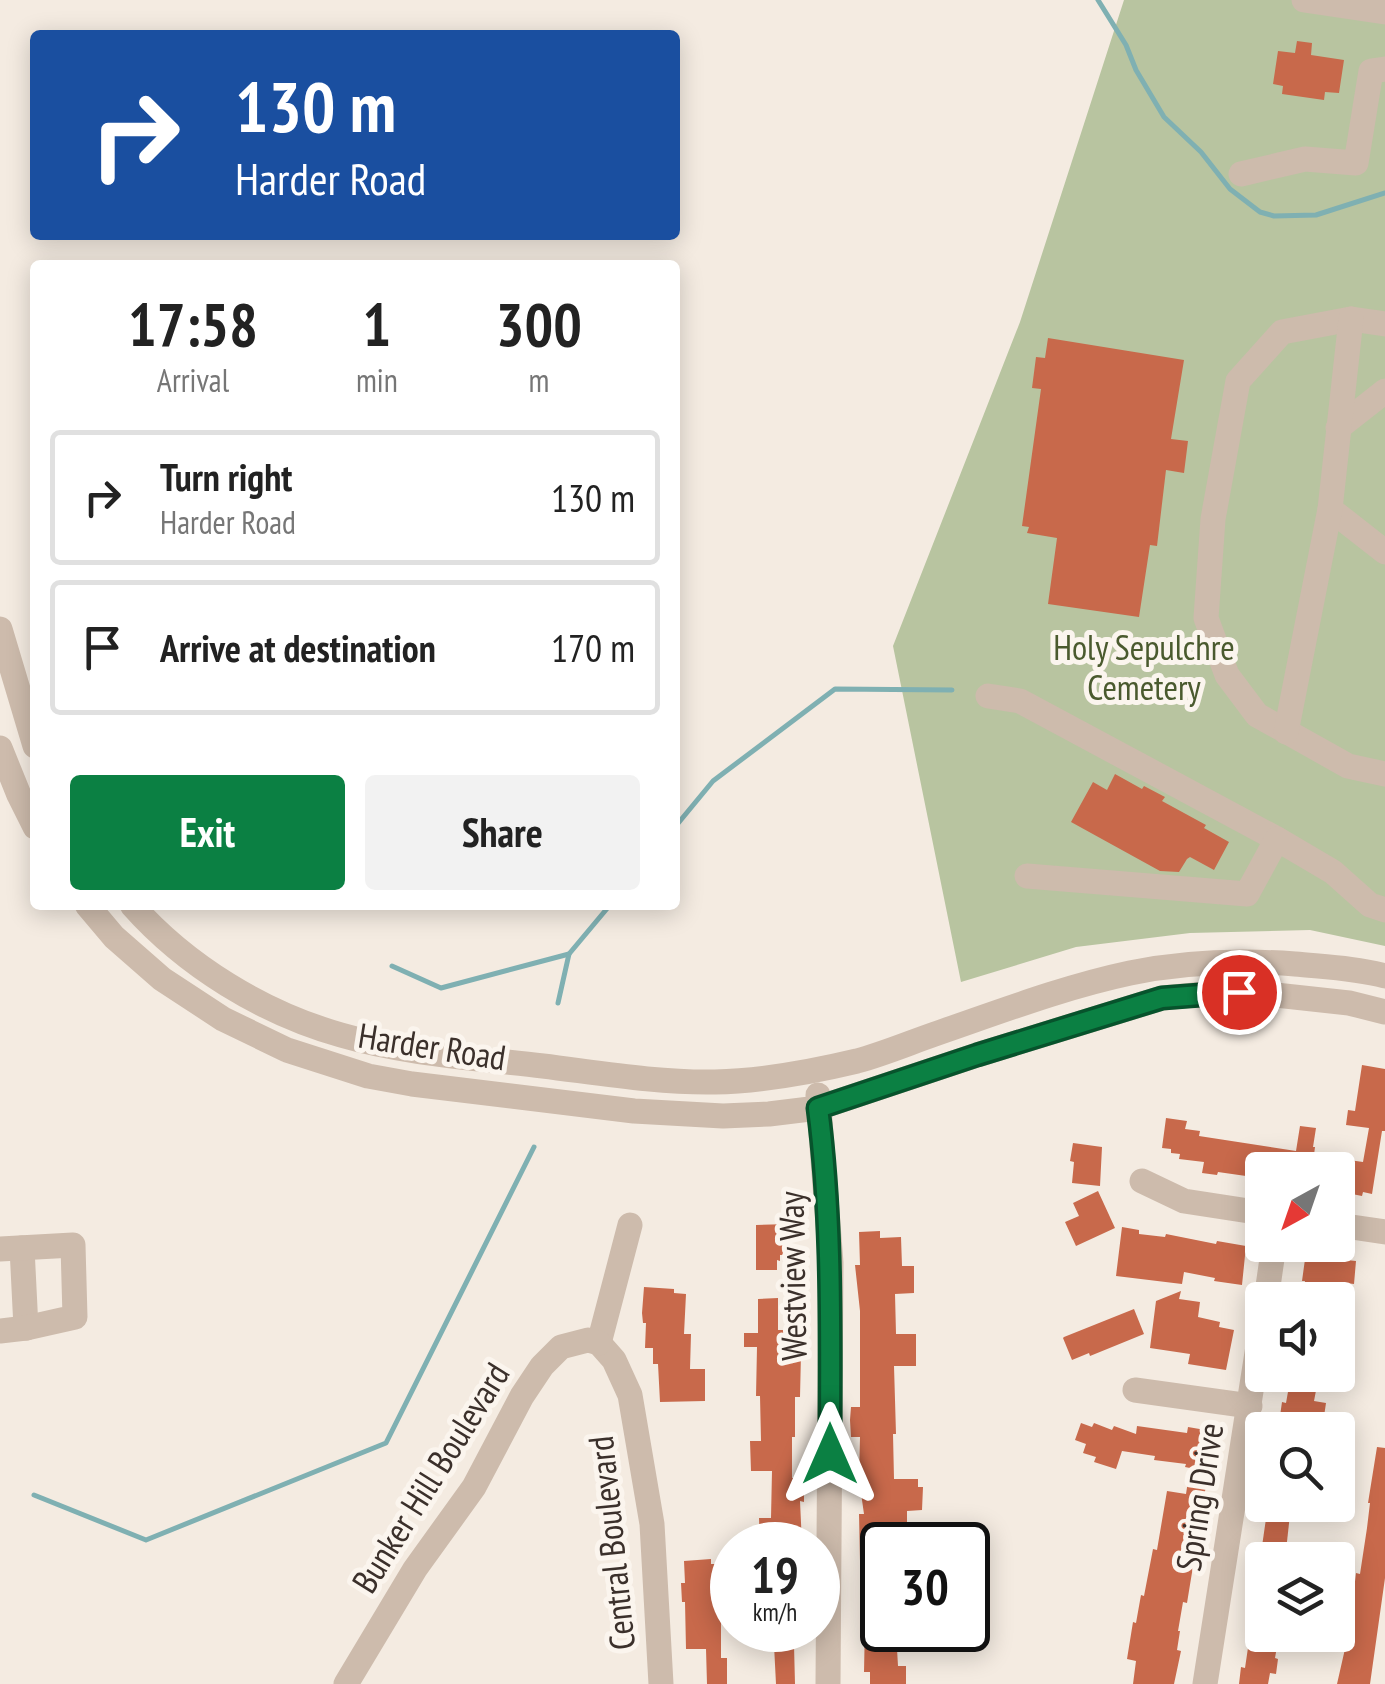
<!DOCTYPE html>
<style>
:root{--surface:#fff;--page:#f2f2f2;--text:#222;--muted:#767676;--line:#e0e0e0;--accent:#0b8043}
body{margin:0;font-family:"PT Sans Narrow",sans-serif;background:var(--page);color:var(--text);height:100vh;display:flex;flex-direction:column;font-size:38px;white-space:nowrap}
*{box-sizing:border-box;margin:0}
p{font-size:32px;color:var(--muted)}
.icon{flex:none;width:55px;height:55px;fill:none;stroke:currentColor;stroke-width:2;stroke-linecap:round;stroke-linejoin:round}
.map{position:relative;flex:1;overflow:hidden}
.drawer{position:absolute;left:30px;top:260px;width:650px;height:650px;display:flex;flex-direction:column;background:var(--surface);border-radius:10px;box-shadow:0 5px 25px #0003}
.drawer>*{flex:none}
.guide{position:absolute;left:30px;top:30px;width:650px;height:210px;border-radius:10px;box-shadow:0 5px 25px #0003;background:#1a4fa0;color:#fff;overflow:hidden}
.needle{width:65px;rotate:220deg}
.controls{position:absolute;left:1245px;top:1152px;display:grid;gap:20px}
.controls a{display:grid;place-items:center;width:110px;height:110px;border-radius:10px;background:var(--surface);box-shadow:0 5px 25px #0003;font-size:50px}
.speed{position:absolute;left:710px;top:1522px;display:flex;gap:20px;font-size:50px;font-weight:700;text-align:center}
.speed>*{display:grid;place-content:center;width:130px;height:130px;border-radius:50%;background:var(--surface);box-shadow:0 5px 25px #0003;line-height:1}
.speed small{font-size:25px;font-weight:400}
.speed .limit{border:5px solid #111;border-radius:15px;background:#fff;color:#111}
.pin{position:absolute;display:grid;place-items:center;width:85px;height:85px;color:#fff;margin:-42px;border:5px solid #fff;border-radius:50%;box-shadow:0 2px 10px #0007}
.me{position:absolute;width:110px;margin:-55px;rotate:0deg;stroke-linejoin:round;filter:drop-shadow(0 0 8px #0008)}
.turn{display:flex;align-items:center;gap:35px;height:210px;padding:0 40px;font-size:45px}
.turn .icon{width:130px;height:130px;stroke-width:2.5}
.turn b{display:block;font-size:70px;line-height:85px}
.eta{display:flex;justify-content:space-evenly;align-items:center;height:170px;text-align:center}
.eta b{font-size:60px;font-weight:800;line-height:70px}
.button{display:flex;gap:20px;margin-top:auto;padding:20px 40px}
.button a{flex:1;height:115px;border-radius:10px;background:var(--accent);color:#fff;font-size:40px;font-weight:800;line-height:115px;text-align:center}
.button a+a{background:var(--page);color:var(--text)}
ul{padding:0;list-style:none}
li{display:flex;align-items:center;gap:30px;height:135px;margin:0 20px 15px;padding:0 20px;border:5px solid var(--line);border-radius:10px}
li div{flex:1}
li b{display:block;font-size:38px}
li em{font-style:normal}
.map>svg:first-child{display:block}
.green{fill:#b8c4a0}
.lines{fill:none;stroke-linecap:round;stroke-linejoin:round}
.stream{stroke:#7fb0b2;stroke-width:5}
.building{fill:#c8694b}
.minor{stroke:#cdbbac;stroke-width:25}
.route-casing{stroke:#07532c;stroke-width:25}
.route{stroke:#0b8043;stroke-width:18}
.labels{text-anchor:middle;stroke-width:10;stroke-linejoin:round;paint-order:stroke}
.park-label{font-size:35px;fill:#4a5a2e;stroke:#fbf5ee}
.street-label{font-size:35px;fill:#3b302b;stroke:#fbf5ee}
</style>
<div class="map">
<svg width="1385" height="1684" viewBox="0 0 1385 1684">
<rect width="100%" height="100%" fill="#f4ebe1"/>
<path class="green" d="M 1124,0 L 1385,0 L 1385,946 L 1310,930 L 1190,933 L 1076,947 L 961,982 L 893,646 L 1020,322 Z"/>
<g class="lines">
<g class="stream">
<path d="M 1098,0 L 1126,45 L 1136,70 L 1164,117 L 1201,152 L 1230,189 L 1260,212 L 1274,216 L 1316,215 L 1385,193"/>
<path d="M 675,827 L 713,781 L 835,689 L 952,690"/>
<path d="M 392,966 L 441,988 L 569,954"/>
<path d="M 558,1003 L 569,954 L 610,905"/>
<path d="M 34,1495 L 146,1540 L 386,1443 L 534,1147"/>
</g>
</g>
<g class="building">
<path d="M 1297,41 L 1312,43 L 1311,55 L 1344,60 L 1339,93 L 1325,92 L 1324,100 L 1282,94 L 1283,86 L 1273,84 L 1278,51 L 1295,53 Z"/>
<path d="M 1048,338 L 1184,360 L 1171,439 L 1188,441 L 1184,473 L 1166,470 L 1157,546 L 1150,545 L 1139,617 L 1048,604 L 1057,538 L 1027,533 L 1029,527 L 1022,526 L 1041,389 L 1032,388 L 1036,357 L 1045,358 Z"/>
<path d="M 1115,774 L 1142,789 L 1144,786 L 1165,797 L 1162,801 L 1206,825 L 1204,828 L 1229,842 L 1214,870 L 1190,857 L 1187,859 L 1179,872 L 1160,871 L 1071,822 L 1093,782 L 1107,790 Z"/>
<path d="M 1362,1065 L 1385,1069 L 1385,1131 L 1382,1131 L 1372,1194 L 1363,1192 L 1362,1196 L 1352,1194 L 1352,1199 L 1338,1197 L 1338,1170 L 1262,1170 L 1262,1185 L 1245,1182 L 1246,1176 L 1218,1172 L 1217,1175 L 1202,1173 L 1204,1162 L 1179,1159 L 1180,1154 L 1171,1153 L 1171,1149 L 1162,1148 L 1166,1118 L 1187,1121 L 1185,1129 L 1200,1131 L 1199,1136 L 1296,1151 L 1300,1126 L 1316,1128 L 1313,1147 L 1315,1147 L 1314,1155 L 1363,1162 L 1369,1128 L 1346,1125 L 1348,1110 L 1355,1111 Z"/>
<path d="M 1073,1143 L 1102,1147 L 1100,1186 L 1072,1183 L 1074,1162 L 1070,1161 Z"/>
<path d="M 1098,1191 L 1115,1228 L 1076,1246 L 1065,1222 L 1079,1216 L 1073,1203 Z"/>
<path d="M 791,1224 L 791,1255 L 780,1255 L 780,1261 L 777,1260 L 777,1270 L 756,1270 L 756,1225 Z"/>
<path d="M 1122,1227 L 1139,1230 L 1139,1234 L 1165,1237 L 1166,1234 L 1216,1244 L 1217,1241 L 1246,1246 L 1242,1285 L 1214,1281 L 1215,1278 L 1184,1272 L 1182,1284 L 1116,1276 Z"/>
<path d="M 880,1231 L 880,1238 L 901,1237 L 902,1266 L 914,1266 L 914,1293 L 895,1294 L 896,1334 L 916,1334 L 916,1366 L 894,1366 L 896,1434 L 893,1434 L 894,1479 L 918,1479 L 918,1487 L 923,1487 L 922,1510 L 907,1511 L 907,1541 L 882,1541 L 882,1578 L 868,1578 L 868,1570 L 862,1570 L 863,1561 L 860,1561 L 859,1514 L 864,1514 L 859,1479 L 860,1437 L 851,1437 L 850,1420 L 851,1407 L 860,1407 L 860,1311 L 855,1265 L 860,1265 L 859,1232 Z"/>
<path d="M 1306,1252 L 1346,1255 L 1346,1260 L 1356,1261 L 1354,1284 L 1346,1283 L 1346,1287 L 1334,1286 L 1331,1300 L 1301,1300 L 1305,1281 L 1302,1281 Z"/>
<path d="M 644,1287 L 674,1289 L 674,1293 L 686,1294 L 684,1334 L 691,1334 L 690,1369 L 705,1369 L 705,1401 L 660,1402 L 658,1364 L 653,1364 L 653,1348 L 645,1348 L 646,1323 L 643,1323 L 642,1313 Z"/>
<path d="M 1181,1291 L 1179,1299 L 1200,1302 L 1198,1317 L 1220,1322 L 1219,1327 L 1234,1330 L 1226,1370 L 1188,1364 L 1190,1354 L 1150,1348 L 1156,1301 Z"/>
<path d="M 778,1298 L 778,1330 L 805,1330 L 805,1353 L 801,1353 L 800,1397 L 795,1397 L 795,1437 L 792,1437 L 792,1478 L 804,1478 L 804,1502 L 800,1501 L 802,1544 L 760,1545 L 759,1518 L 771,1518 L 772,1471 L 751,1471 L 750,1441 L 761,1441 L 760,1396 L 756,1396 L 757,1347 L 744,1347 L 744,1333 L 758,1333 L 758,1299 Z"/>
<path d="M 1134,1309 L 1144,1334 L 1090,1356 L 1089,1353 L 1072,1360 L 1063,1338 L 1064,1337 Z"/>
<path d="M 1291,1375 L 1319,1375 L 1314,1401 L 1326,1403 L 1322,1430 L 1278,1430 L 1282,1402 L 1286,1403 Z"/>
<path d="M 1081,1423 L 1092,1427 L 1094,1423 L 1112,1430 L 1114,1426 L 1136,1434 L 1137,1426 L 1187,1433 L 1188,1427 L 1217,1432 L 1210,1486 L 1207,1485 L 1204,1494 L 1201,1513 L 1197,1512 L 1192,1541 L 1197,1542 L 1187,1603 L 1183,1602 L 1178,1631 L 1180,1631 L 1177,1650 L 1181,1651 L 1174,1684 L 1133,1684 L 1136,1661 L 1127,1659 L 1133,1622 L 1136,1623 L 1141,1595 L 1144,1596 L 1153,1549 L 1157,1550 L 1167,1491 L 1186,1494 L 1190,1468 L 1185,1467 L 1186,1464 L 1154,1460 L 1155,1456 L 1122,1451 L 1116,1469 L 1094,1462 L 1096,1457 L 1083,1453 L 1086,1444 L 1075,1440 Z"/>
<path d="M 1377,1447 L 1385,1448 L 1385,1578 L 1370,1684 L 1337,1684 L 1347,1640 L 1342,1639 L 1349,1589 L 1354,1590 L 1356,1573 L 1360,1574 L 1367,1528 L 1370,1503 L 1368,1503 Z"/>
<path d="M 1268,1505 L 1291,1505 L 1285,1560 L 1260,1560 Z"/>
<path d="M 711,1559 L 711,1564 L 715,1564 L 718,1610 L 721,1610 L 721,1658 L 727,1658 L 727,1684 L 707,1684 L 706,1649 L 686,1649 L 685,1602 L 682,1602 L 681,1583 L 685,1583 L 684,1561 Z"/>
<path d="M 1255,1587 L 1262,1588 L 1262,1635 L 1279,1635 L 1275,1658 L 1278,1659 L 1276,1674 L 1270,1673 L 1268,1684 L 1239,1684 L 1241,1667 L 1245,1668 L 1249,1641 L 1246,1640 Z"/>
<path d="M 865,1623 L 882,1623 L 882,1630 L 896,1631 L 898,1666 L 906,1666 L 906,1684 L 870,1684 L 870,1672 L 864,1672 Z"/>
<path d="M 771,1630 L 798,1630 L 798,1645 L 794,1645 L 795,1684 L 776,1684 L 774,1645 L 771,1645 Z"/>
</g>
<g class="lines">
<g class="minor">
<path d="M 1304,0 L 1385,12"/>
<path d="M 1241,174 L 1305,159 L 1356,163 L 1371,71 L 1385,69"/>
<path d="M 1385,324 L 1351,319 L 1282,332 L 1238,381 L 1213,519 L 1206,618 L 1227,675 L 1257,715 L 1348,766 L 1385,774"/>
<path d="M 1338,428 L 1385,391"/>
<path d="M 1330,509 L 1385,552"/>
<path d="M 0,629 L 35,746"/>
<path d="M 988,696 L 1020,701 L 1277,839"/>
<path d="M 1286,732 L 1330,509 L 1351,319"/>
<path d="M 0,748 L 19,795 L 35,827"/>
<path d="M 1027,876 L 1247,894 L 1277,839 L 1333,872 L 1370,905 L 1385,910"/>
<path d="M 87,905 L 114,937 L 162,979 L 223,1019 L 287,1050 L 368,1076 L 412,1084 L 634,1111 L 723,1116 L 769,1114 L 818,1108 L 977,1055 L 1162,998 L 1239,991 L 1349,1003 L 1385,1012"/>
<path d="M 132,905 C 186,966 263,1013 341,1035 C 406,1054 476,1058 543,1066 C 600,1073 658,1083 715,1082 C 763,1081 811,1072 857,1061 C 883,1054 909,1043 935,1034 C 999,1012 1064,987 1130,973 C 1184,962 1241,960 1295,964 C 1325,967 1356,968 1385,976"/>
<path d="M 818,1095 L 831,1263 L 828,1684"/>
<path d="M 1142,1181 L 1184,1201 L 1262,1213"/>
<path d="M 1338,1225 L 1385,1232"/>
<path d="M 22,1248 L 26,1328"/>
<path d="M 0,1249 L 73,1245 L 75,1317 L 26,1328 L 0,1331"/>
<path d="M 1266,1300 L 1274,1245"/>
<path d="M 599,1343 L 614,1360 L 630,1395 L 652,1524 L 661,1684"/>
<path d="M 599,1343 L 630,1225"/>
<path d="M 1135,1390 L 1250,1406"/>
<path d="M 346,1684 L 415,1569 L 474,1487 L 522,1396 L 542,1366 L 561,1347 L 588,1340 L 599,1343"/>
<path d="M 1205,1684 L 1262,1321"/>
</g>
</g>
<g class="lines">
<g class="route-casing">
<path id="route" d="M 830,1454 C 830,1338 833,1223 818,1108 L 977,1055 L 1162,998 L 1239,992"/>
</g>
<use href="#route" class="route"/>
</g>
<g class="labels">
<g class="park-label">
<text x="1144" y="660">Holy Sepulchre<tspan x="1144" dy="40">Cemetery</tspan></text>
</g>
<g class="street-label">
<text transform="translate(432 1047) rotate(9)" y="12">Harder Road</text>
<text transform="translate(793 1276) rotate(-91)" y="12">Westview Way</text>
<text transform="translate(431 1478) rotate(-58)" y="12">Bunker Hill Boulevard</text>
<text transform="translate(1200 1497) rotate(-81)" y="12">Spring Drive</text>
<text transform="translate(612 1543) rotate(-96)" y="12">Central Boulevard</text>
</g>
</g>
</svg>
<div class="controls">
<a><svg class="needle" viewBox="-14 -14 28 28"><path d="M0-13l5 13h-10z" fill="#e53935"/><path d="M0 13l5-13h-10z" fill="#767676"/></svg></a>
<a><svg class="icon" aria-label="sound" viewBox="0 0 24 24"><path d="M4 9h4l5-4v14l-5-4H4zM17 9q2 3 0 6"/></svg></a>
<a><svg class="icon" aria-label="search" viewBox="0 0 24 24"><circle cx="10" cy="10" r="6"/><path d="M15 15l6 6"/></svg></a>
<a><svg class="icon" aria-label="layers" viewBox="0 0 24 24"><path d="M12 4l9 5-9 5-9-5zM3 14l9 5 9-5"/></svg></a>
</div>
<div class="speed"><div>19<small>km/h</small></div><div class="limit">30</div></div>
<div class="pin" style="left:1239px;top:992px;background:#d93025"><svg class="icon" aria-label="arrive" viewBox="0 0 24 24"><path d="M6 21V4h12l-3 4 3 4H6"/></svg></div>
<svg class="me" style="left:830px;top:1454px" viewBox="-20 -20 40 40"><path d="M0-17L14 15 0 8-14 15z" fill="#0b8043" stroke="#fff" stroke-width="4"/></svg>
<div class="guide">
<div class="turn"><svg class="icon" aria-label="right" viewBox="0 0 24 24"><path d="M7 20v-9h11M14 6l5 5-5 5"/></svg><div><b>130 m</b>Harder Road</div></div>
</div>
<section class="drawer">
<div class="eta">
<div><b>17:58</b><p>Arrival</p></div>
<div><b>1</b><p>min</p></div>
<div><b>300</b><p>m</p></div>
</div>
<ul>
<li><svg class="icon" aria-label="right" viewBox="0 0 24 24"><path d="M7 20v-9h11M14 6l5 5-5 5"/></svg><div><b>Turn right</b><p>Harder Road</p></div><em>130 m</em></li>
<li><svg class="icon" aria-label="arrive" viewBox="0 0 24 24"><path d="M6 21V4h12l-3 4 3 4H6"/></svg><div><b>Arrive at destination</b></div><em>170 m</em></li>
</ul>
<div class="button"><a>Exit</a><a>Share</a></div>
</section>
</div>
